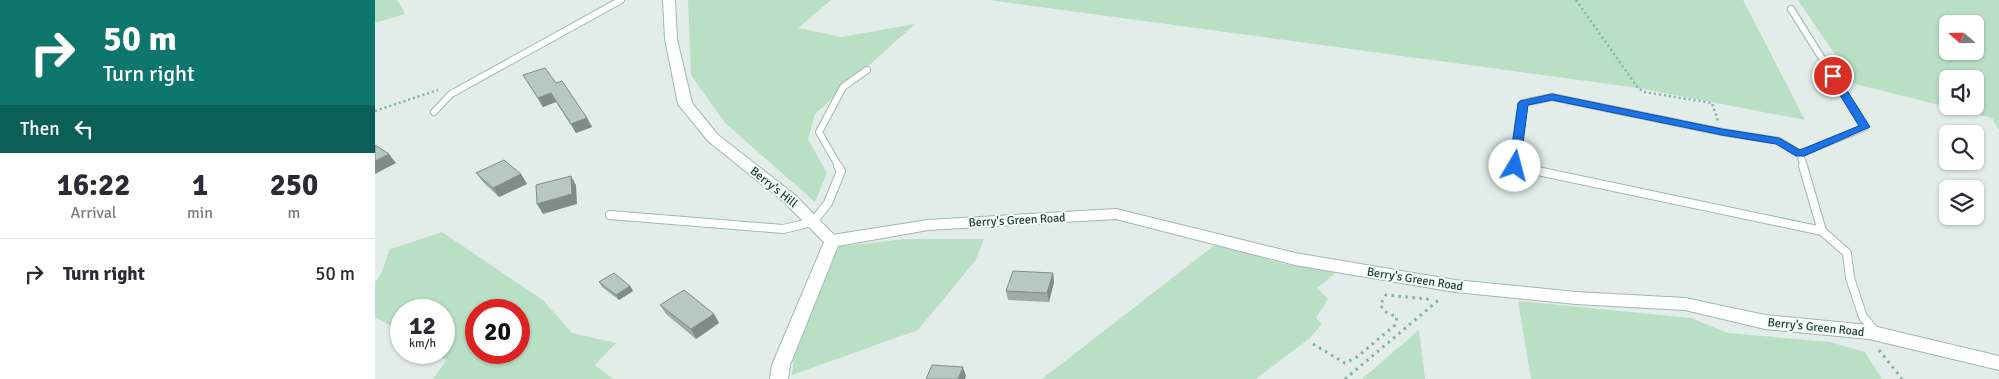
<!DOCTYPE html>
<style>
:root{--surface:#fff;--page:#f2f2f3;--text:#2b2b33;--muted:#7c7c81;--line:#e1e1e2}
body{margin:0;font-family:Signika,sans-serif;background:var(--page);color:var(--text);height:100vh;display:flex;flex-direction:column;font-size:19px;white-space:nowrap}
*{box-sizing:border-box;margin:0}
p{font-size:16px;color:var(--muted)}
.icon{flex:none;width:28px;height:28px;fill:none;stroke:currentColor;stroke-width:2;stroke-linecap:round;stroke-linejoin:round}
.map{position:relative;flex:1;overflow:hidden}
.side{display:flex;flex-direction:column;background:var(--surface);width:375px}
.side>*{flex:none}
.hud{background:#0f766e;color:#fff;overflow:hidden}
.needle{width:32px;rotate:290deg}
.tools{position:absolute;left:1564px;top:15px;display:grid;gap:10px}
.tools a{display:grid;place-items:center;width:45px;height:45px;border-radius:8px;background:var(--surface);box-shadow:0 1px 4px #0004;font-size:25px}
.speed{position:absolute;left:15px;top:299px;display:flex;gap:10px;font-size:25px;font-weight:700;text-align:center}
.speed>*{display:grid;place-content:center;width:65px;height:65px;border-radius:50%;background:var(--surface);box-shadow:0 1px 4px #0004;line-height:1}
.speed small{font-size:12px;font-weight:400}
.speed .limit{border:8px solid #d22;background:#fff;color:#111}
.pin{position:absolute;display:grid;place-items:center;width:42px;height:42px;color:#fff;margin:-21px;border:2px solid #fff;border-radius:50%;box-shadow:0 1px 5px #0007}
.me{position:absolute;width:55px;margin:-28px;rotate:8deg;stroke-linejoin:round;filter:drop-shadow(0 0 4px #0008)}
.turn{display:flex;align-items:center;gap:18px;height:105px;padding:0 20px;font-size:22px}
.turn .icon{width:65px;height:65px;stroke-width:2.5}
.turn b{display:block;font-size:35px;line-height:42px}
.then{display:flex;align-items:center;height:48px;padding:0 20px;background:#0003;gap:10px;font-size:19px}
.eta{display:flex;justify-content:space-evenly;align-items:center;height:85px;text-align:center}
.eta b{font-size:30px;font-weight:700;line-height:35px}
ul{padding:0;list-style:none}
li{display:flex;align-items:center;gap:15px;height:70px;padding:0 20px;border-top:1px solid var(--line)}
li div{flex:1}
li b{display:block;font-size:19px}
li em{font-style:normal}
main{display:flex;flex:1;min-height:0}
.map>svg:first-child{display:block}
.green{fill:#b9e0c5;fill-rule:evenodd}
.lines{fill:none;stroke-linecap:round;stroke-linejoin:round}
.lane-far1-casing{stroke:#a4b6b0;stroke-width:8}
.lane-casing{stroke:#a4b6b0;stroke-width:10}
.street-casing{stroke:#a4b6b0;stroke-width:2}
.secondary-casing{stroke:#a0bab1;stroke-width:2}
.path-far1{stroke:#80b3a4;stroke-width:2.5;stroke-dasharray:2 3;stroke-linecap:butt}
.path{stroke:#80b3a4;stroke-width:3;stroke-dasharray:2.5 4.5;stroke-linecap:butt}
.lane-far1{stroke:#fff;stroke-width:6}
.lane{stroke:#fff;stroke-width:8}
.street{fill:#fff;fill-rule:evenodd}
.secondary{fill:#fff;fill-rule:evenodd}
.wall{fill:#9daca7}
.shaded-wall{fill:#808c88}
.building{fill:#b7c8c2;stroke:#808c88}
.route{fill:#1a73e8;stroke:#114b97}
.labels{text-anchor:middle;stroke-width:4;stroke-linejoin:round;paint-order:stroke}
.street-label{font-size:12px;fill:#214038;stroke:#f3f9f6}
</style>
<main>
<section class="side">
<div class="hud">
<div class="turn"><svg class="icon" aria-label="right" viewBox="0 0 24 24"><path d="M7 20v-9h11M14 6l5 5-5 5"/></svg><div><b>50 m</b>Turn right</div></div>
<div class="then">Then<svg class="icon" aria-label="left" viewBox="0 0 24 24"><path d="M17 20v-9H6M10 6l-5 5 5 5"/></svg></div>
</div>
<div class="eta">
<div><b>16:22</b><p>Arrival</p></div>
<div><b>1</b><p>min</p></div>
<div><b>250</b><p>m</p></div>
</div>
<ul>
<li><svg class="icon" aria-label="right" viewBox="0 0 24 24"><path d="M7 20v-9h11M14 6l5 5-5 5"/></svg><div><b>Turn right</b></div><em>50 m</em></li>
</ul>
</section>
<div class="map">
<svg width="1624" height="379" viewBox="0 0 1624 379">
<rect width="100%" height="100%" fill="#e2ede9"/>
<g class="green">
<path d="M 0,0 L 22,0 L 30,14 L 0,23 Z"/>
<path d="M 313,0 L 456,0 L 423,28 L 466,37 L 540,24 L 440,114 L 433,139 L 452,173 L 440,202 L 350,123 L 316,75 Z"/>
<path d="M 614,0 L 1368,0 L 1430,120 L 1263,88 Z"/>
<path d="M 1423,0 L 1624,0 L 1624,130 L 1617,118 L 1480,84 ZM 1572,24 L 1600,24 L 1600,51 L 1572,51 ZM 1572,79 L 1600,79 L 1600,106 L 1572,106 Z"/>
<path d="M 67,232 L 168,300 L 197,333 L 241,343 L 220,365 L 238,379 L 58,379 L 71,361 L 61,353 L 69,352 L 69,310 L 26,310 L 26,332 L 0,317 L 0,282 L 6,274 L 15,249 ZM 101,310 L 144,310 L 144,352 L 101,352 Z"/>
<path d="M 530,239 L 609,239 L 600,261 L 543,330 L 417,375 L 420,345 L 461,247 Z"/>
<path d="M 841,244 L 910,264 L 964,270 L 942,288 L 953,299 L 941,318 L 947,324 L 935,338 L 881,379 L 667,379 Z"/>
<path d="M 1143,301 L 1316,318 L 1353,333 L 1455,342 L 1490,352 L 1507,379 L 1156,379 Z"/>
<path d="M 1044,330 L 1050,379 L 987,379 Z"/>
</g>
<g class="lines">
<g class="lane-far1-casing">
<g id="lane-far1">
<path d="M 1416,9 L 1490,127 L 1425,154"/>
<path d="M 59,112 L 76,94 L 246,0"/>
<path d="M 464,167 L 444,132 L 468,87 L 492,70"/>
<path d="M 1143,167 L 1139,166 L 1148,103 L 1177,97 L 1347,132 L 1404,141 L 1425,154 L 1429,167"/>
</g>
</g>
<g class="lane-casing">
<g id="lane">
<path d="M 1139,166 L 1447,231"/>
<path d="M 1428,166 L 1447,231"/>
<path d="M 235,215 L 408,229 L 438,222 L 453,203 L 466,171 L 463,166"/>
<path d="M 1447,231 L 1472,253 L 1475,278 L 1488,317 L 1502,333"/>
</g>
</g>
<g class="street-casing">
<path id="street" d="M 741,209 L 920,253 L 1080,280 L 1201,292 L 1310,298 L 1390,315 L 1494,325 L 1624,356 L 1624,370 L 1494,339 L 1390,329 L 1310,310 L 1201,304 L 1080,292 L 920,265 L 741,219 L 553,230 L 457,247 L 451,245 L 449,241 L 451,237 L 457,235 L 553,220 Z"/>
</g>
<g class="secondary-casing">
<path id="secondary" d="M 288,0 L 300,0 L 302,39 L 317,103 L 343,135 L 419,194 L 465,241 L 415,365 L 413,379 L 395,379 L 397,365 L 449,242 L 409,202 L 333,141 L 303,104 L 290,39 Z"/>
</g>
<g class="path-far1">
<path d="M 1201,0 L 1263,88 L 1269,92 L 1337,103 L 1343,121"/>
<path d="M 0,111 L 63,90"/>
</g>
<g class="path">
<path d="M 938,344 L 970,363 L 982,357 L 1020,325 L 1022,317 L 1011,312 L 1005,305 L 1011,295 L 1053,299 L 1056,296"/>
<path d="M 1504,350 L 1527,379"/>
<path d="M 970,379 L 1066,298"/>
</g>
<use href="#lane-far1" class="lane-far1"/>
<use href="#lane" class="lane"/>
<use href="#street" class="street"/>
<use href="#secondary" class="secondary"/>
</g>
<g class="wall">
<path d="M 148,75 L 181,83 L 212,118 L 217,127 L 201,133 L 181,102 L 168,107 Z"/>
<path d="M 101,173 L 146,174 L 152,184 L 124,197 L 108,182 Z"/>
<path d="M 678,273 L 679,282 L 674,302 L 633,300 L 631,291 Z"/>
<path d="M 224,282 L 255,286 L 258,291 L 244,300 L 227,287 Z"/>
<path d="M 285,305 L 339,314 L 344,323 L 321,339 L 291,314 Z"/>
</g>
<g class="shaded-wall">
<path d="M 176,93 L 181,102 L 168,107 L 163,98 Z"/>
<path d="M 212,118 L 217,127 L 201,133 L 196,124 Z"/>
<path d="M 14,154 L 21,163 L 0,174 L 0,161 Z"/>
<path d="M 146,174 L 152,184 L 124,197 L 118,188 Z"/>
<path d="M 196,176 L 201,185 L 202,204 L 168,214 L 162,204 Z"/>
<path d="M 678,273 L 679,282 L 674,302 L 672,293 Z"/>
<path d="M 255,286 L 258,291 L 244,300 L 241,295 Z"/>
<path d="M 339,314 L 344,323 L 321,339 L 316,329 Z"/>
<path d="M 588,367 L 591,376 L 590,379 L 583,379 Z"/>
</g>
<g class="building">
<path d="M 170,68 L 181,83 L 187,81 L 212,118 L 196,124 L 176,93 L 163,98 L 148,75 Z"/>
<path d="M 0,145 L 14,154 L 0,161 Z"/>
<path d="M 129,160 L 146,174 L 118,188 L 101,173 Z"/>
<path d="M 196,176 L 197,194 L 162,204 L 161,185 Z"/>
<path d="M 638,271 L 678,273 L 672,293 L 631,291 Z"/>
<path d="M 239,273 L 255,286 L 241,295 L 224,282 Z"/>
<path d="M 309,290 L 339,314 L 316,329 L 285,305 Z"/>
<path d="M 557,365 L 588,367 L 583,379 L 551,379 Z"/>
</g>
<path class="route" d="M 1458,73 L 1463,76 L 1495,127 L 1429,156 L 1421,156 L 1401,144 L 1347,135 L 1177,100 L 1153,105 L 1145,166 L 1140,170 L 1134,166 L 1143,103 L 1145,101 L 1177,94 L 1347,129 L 1404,138 L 1425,150 L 1484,126 L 1453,76 Z"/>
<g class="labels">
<g class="street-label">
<text transform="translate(399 187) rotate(39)" y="4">Berry's Hill</text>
<text transform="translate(642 220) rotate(-3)" y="4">Berry's Green Road</text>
<text transform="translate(1040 279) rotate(9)" y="4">Berry's Green Road</text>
<text transform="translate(1441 327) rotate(6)" y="4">Berry's Green Road</text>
</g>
</g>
</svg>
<div class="tools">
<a><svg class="needle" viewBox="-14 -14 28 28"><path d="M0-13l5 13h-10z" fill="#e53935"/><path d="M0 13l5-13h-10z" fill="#7c7c81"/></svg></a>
<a><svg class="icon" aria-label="sound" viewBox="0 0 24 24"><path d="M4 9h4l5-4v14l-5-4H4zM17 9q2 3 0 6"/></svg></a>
<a><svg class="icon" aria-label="search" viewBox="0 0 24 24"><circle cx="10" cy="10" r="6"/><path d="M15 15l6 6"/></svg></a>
<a><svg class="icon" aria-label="layers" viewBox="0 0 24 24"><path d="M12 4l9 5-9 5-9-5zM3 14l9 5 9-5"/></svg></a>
</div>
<div class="speed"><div>12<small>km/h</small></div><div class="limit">20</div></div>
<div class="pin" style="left:1458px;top:76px;background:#d93025"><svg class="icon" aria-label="arrive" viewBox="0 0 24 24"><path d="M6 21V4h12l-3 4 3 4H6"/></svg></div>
<svg class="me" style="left:1140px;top:166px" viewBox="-20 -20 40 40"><circle r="19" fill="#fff"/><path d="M0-13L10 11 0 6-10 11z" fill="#1a73e8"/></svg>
</div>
</main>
